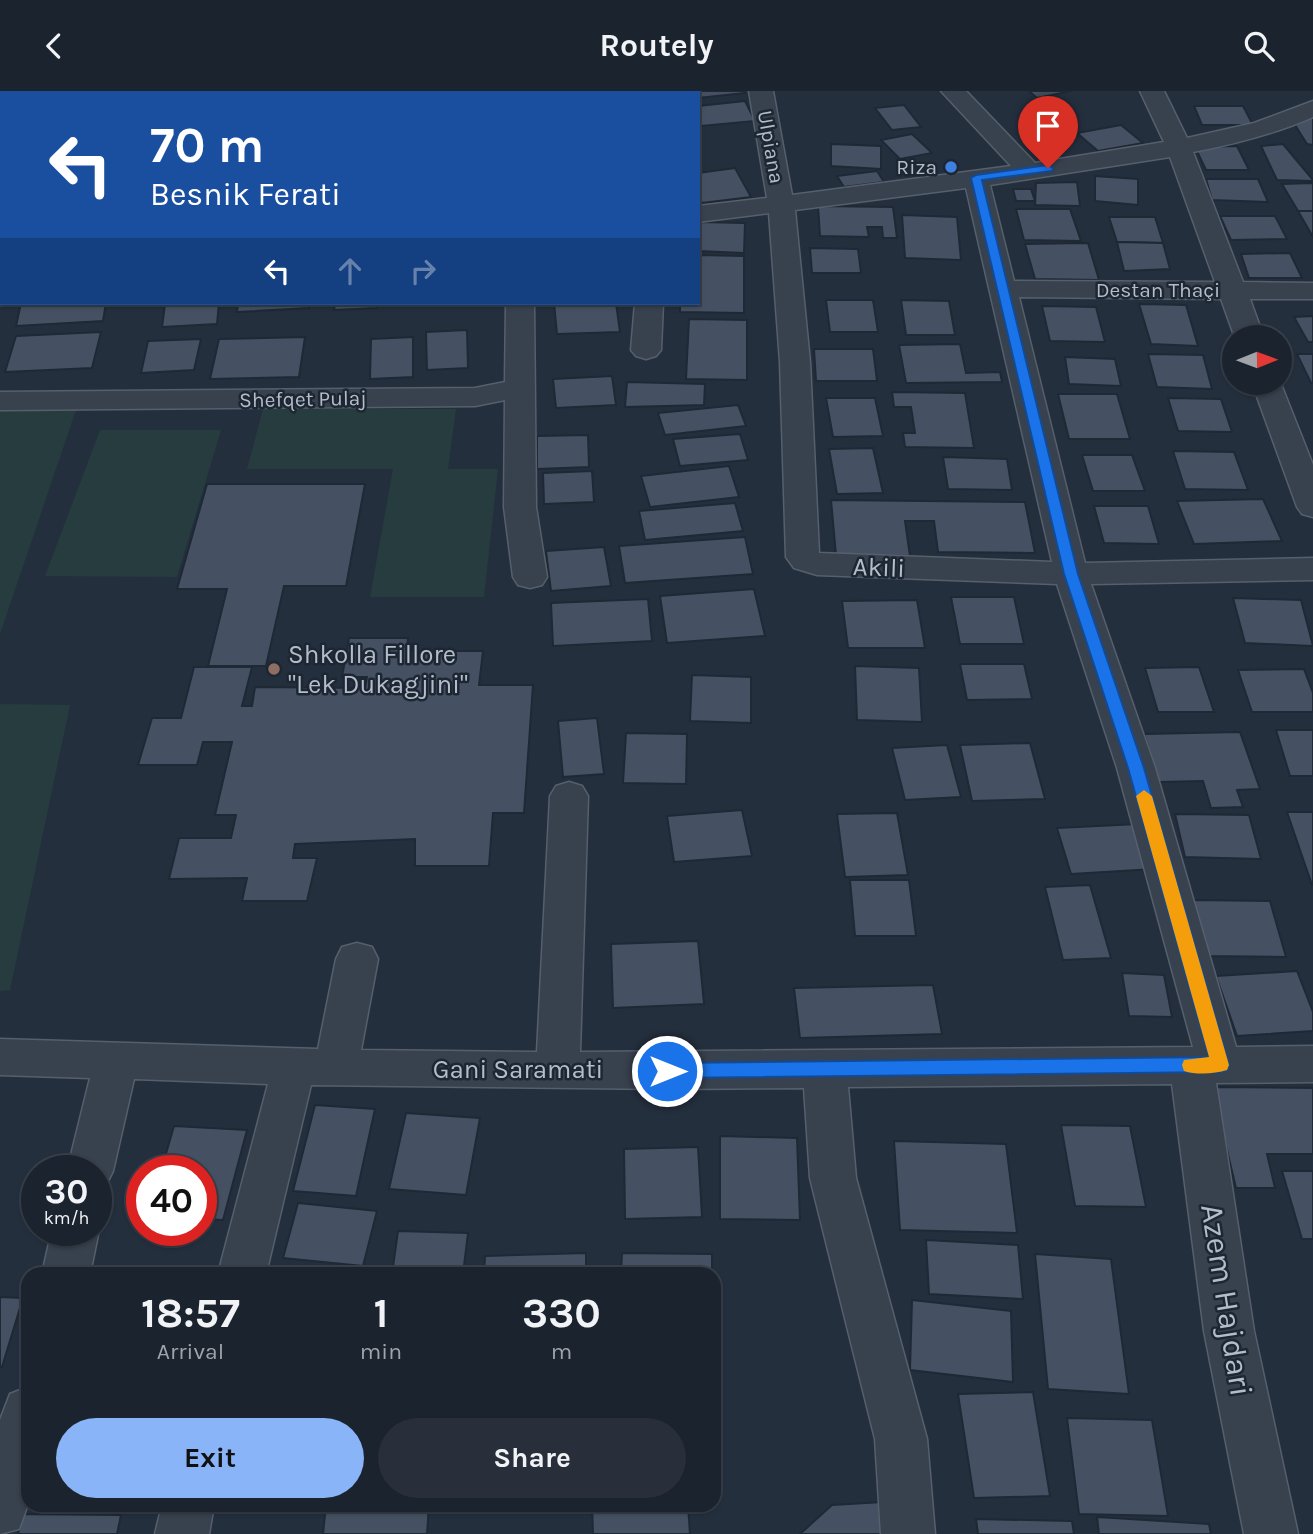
<!DOCTYPE html>
<meta charset="utf-8">
<style>
:root{--surface:#1b232e;--page:#282f3a;--text:#f1f3f6;--muted:#a0a4aa;--line:#39404a;--accent:#8ab4f8}
body{margin:0;font-family:Karla,sans-serif;background:var(--page);color:var(--text);height:100vh;display:flex;flex-direction:column;font-size:26px;white-space:nowrap}
*{box-sizing:border-box;margin:0}
p{font-size:23px;color:var(--muted)}
.icon{flex:none;width:38px;height:38px;fill:none;stroke:currentColor;stroke-width:2;stroke-linecap:round;stroke-linejoin:round}
.map{position:relative;flex:1;overflow:hidden}
.details{position:absolute;left:21px;top:1176px;width:700px;height:245px;display:flex;flex-direction:column;background:var(--surface);border-radius:21px;box-shadow:0 2px 5px #0004,0 0 0 2px var(--line)}
.details>*{flex:none}
.hud{position:absolute;left:0px;top:0px;width:700px;height:214px;box-shadow:0 2px 5px #0004,0 0 0 2px var(--line);background:#1a4fa0;color:#fff;overflow:hidden}
.needle{width:46px;rotate:89deg}
.tools{position:absolute;left:1222px;top:234px;display:grid;gap:14px}
.tools a{display:grid;place-items:center;width:70px;height:70px;border-radius:50%;background:var(--surface);box-shadow:0 2px 5px #0004,0 0 0 2px var(--line);font-size:35px}
.speed{position:absolute;left:21px;top:1064px;display:flex;gap:14px;font-size:35px;font-weight:700;text-align:center}
.speed>*{display:grid;place-content:center;width:91px;height:91px;border-radius:50%;background:var(--surface);box-shadow:0 2px 5px #0004,0 0 0 2px var(--line);line-height:1}
.speed small{font-size:18px;font-weight:400}
.speed .limit{border:10px solid #d22;background:#fff;color:#111}
.pin{position:absolute;display:grid;place-items:center;width:60px;height:60px;color:#fff;margin:-72px -30px;border-radius:50% 50% 50% 0;rotate:-45deg;box-shadow:0 0 7px #0007}
.pin .icon{rotate:45deg}
.me{position:absolute;width:77px;margin:-38px;rotate:90deg;stroke-linejoin:round;filter:drop-shadow(0 0 5px #0008)}
.turn{display:flex;align-items:center;gap:24px;height:147px;padding:0 35px;font-size:32px}
.turn .icon{width:91px;height:91px;stroke-width:2.5}
.turn b{display:block;font-size:49px;line-height:60px}
.lanes{display:flex;align-items:center;height:66px;padding:0 35px;background:#0003;justify-content:center;gap:35px;direction:ltr}
.lanes .off{opacity:.35}
.eta{display:flex;justify-content:space-evenly;align-items:center;height:119px;text-align:center}
.eta b{font-size:42px;font-weight:700;line-height:49px}
.cta{display:flex;gap:14px;margin-top:auto;padding:14px 35px}
.cta a{flex:1;height:80px;border-radius:42px;background:var(--accent);color:#111;font-size:28px;font-weight:700;line-height:80px;text-align:center}
.cta a+a{background:var(--page);color:var(--text)}
header{display:flex;justify-content:space-between;align-items:center;height:91px;padding:0 35px;background:var(--surface);font-size:32px;font-weight:700}
.map>svg:first-child{display:block}
.green{fill:#263c3f}
.building{fill:#455162;stroke:#1f2835;stroke-width:2}
.lines{fill:none;stroke-linecap:round;stroke-linejoin:round}
.minor-casing{stroke:#565f6c;stroke-width:3}
.minor{fill:#38414e;fill-rule:evenodd}
.route{fill:#1a73e8;stroke:#114b97;stroke-width:2}
.slow{fill:#f59e0b}
.shop-dot{fill:#3f7fe0;stroke:#1d2633;stroke-width:2.5}
.education-dot{fill:#8d6e63;stroke:#1d2633;stroke-width:2.5}
.labels{text-anchor:middle;stroke-width:5;stroke-linejoin:round;paint-order:stroke}
.far-street-label{font-size:21px;fill:#b4bcc9;stroke:#1d2633}
.far-poi-label{font-size:21px;fill:#b4bcc9;stroke:#1d2633;text-anchor:end}
.street-label{font-size:26px;fill:#b4bcc9;stroke:#1d2633}
.poi-label{font-size:26px;fill:#b4bcc9;stroke:#1d2633;text-anchor:start}
.near-street-label{font-size:32px;fill:#b4bcc9;stroke:#1d2633}
</style>
<header><svg class="icon" aria-label="back" viewBox="0 0 24 24"><path d="M15 5l-7 7 7 7"/></svg>Routely<svg class="icon" aria-label="search" viewBox="0 0 24 24"><circle cx="10" cy="10" r="6"/><path d="M15 15l6 6"/></svg></header>
<div class="map">
<svg width="1313" height="1443" viewBox="0 0 1313 1443">
<rect width="100%" height="100%" fill="#242f3e"/>
<g class="green">
<path d="M 263,318 L 456,318 L 448,378 L 498,378 L 484,506 L 370,506 L 393,378 L 247,378 Z"/>
<path d="M 0,319 L 76,319 L 0,543 Z"/>
<path d="M 100,339 L 221,339 L 177,486 L 45,485 Z"/>
<path d="M 0,613 L 70,614 L 10,899 L 0,900 Z"/>
</g>
<g class="building">
<path d="M 687,0 L 744,0 L 745,2 L 698,7 L 698,2 Z"/>
<path d="M 1029,0 L 1071,0 L 1037,7 Z"/>
<path d="M 745,10 L 755,30 L 701,35 L 698,15 Z"/>
<path d="M 904,14 L 921,36 L 892,39 L 875,17 Z"/>
<path d="M 1194,15 L 1243,15 L 1253,34 L 1202,34 Z"/>
<path d="M 1313,26 L 1313,54 L 1307,53 L 1295,34 Z"/>
<path d="M 1121,34 L 1143,52 L 1098,60 L 1077,42 Z"/>
<path d="M 912,43 L 932,62 L 900,68 L 881,49 Z"/>
<path d="M 831,53 L 881,55 L 881,78 L 831,75 Z"/>
<path d="M 1283,53 L 1313,89 L 1313,90 L 1277,89 L 1261,55 Z"/>
<path d="M 1237,55 L 1249,79 L 1206,79 L 1195,56 Z"/>
<path d="M 735,77 L 751,106 L 702,112 L 698,104 L 698,82 Z"/>
<path d="M 877,80 L 884,91 L 844,96 L 837,85 Z"/>
<path d="M 1095,85 L 1138,88 L 1138,114 L 1095,110 Z"/>
<path d="M 1206,88 L 1258,88 L 1268,111 L 1212,109 Z"/>
<path d="M 1077,91 L 1080,115 L 1035,114 L 1036,92 Z"/>
<path d="M 1313,92 L 1313,120 L 1298,120 L 1282,93 Z"/>
<path d="M 1013,98 L 1031,98 L 1035,110 L 1016,110 Z"/>
<path d="M 818,115 L 893,116 L 897,147 L 883,147 L 882,136 L 867,136 L 869,146 L 820,145 Z"/>
<path d="M 1016,118 L 1070,118 L 1081,150 L 1024,149 Z"/>
<path d="M 1298,120 L 1313,120 L 1313,146 Z"/>
<path d="M 902,124 L 957,126 L 961,169 L 905,167 Z"/>
<path d="M 1220,125 L 1275,125 L 1287,148 L 1231,149 Z"/>
<path d="M 1109,126 L 1155,126 L 1163,152 L 1117,151 Z"/>
<path d="M 698,131 L 745,132 L 744,162 L 698,160 Z"/>
<path d="M 1117,151 L 1163,152 L 1170,178 L 1124,180 Z"/>
<path d="M 1088,152 L 1099,189 L 1035,188 L 1025,153 Z"/>
<path d="M 810,157 L 858,158 L 861,182 L 812,182 Z"/>
<path d="M 1290,162 L 1302,187 L 1249,187 L 1241,163 Z"/>
<path d="M 698,164 L 744,165 L 744,222 L 680,221 L 680,212 L 698,212 Z"/>
<path d="M 826,209 L 873,209 L 878,241 L 830,241 Z"/>
<path d="M 901,209 L 949,210 L 955,244 L 906,244 Z"/>
<path d="M 21,212 L 106,212 L 103,230 L 16,235 Z"/>
<path d="M 128,212 L 219,212 L 217,233 L 162,236 L 165,213 L 127,215 Z"/>
<path d="M 238,212 L 309,212 L 309,217 L 237,221 Z"/>
<path d="M 335,212 L 377,212 L 377,217 L 334,219 Z"/>
<path d="M 554,212 L 616,212 L 620,241 L 557,243 Z"/>
<path d="M 1139,213 L 1186,214 L 1198,255 L 1151,253 Z"/>
<path d="M 1042,215 L 1096,216 L 1105,251 L 1050,250 Z"/>
<path d="M 1313,225 L 1313,251 L 1308,251 L 1294,226 Z"/>
<path d="M 689,228 L 747,229 L 747,289 L 686,288 Z"/>
<path d="M 467,239 L 468,277 L 427,279 L 426,241 Z"/>
<path d="M 101,241 L 92,277 L 5,281 L 16,245 Z"/>
<path d="M 305,246 L 299,286 L 210,288 L 219,248 Z"/>
<path d="M 413,246 L 413,286 L 370,288 L 371,248 Z"/>
<path d="M 201,248 L 194,279 L 141,282 L 148,250 Z"/>
<path d="M 960,253 L 966,282 L 1000,281 L 1002,291 L 906,292 L 899,254 Z"/>
<path d="M 814,258 L 873,258 L 877,290 L 816,290 Z"/>
<path d="M 1148,263 L 1203,264 L 1212,298 L 1157,296 Z"/>
<path d="M 1297,263 L 1313,263 L 1313,292 L 1311,292 Z"/>
<path d="M 1065,266 L 1115,268 L 1121,295 L 1069,293 Z"/>
<path d="M 612,285 L 616,314 L 556,317 L 553,288 Z"/>
<path d="M 627,291 L 705,293 L 704,314 L 625,316 Z"/>
<path d="M 892,301 L 965,302 L 974,357 L 905,356 L 903,342 L 915,342 L 911,316 L 894,316 Z"/>
<path d="M 1058,303 L 1117,303 L 1130,348 L 1069,348 Z"/>
<path d="M 826,307 L 875,307 L 883,345 L 833,346 Z"/>
<path d="M 1168,307 L 1221,308 L 1232,341 L 1178,340 Z"/>
<path d="M 738,314 L 746,335 L 665,344 L 658,322 Z"/>
<path d="M 740,343 L 748,369 L 680,375 L 673,348 Z"/>
<path d="M 588,344 L 589,376 L 537,378 L 537,345 Z"/>
<path d="M 873,357 L 883,402 L 837,403 L 829,358 Z"/>
<path d="M 1173,360 L 1234,361 L 1248,399 L 1185,398 Z"/>
<path d="M 1082,364 L 1132,364 L 1145,400 L 1093,400 Z"/>
<path d="M 943,366 L 1007,368 L 1012,399 L 948,398 Z"/>
<path d="M 729,375 L 739,406 L 650,416 L 641,385 Z"/>
<path d="M 592,380 L 594,411 L 544,413 L 543,382 Z"/>
<path d="M 207,393 L 365,393 L 346,495 L 284,495 L 266,575 L 208,575 L 227,498 L 177,498 Z"/>
<path d="M 1263,408 L 1282,450 L 1194,453 L 1177,410 Z"/>
<path d="M 831,409 L 1025,411 L 1035,462 L 938,461 L 934,430 L 905,430 L 910,465 L 836,464 Z"/>
<path d="M 735,412 L 743,440 L 645,449 L 639,420 Z"/>
<path d="M 1094,415 L 1148,415 L 1159,453 L 1104,452 Z"/>
<path d="M 745,446 L 753,483 L 625,492 L 619,455 Z"/>
<path d="M 604,456 L 611,495 L 551,500 L 546,460 Z"/>
<path d="M 754,498 L 765,545 L 667,552 L 660,505 Z"/>
<path d="M 951,506 L 1014,506 L 1024,553 L 960,553 Z"/>
<path d="M 1233,507 L 1301,509 L 1313,555 L 1245,552 Z"/>
<path d="M 648,508 L 652,550 L 553,555 L 551,512 Z"/>
<path d="M 917,509 L 925,557 L 848,557 L 842,510 Z"/>
<path d="M 349,547 L 408,547 L 407,560 L 483,560 L 479,594 L 533,594 L 524,722 L 493,722 L 489,775 L 415,775 L 415,748 L 295,753 L 293,767 L 317,767 L 307,810 L 242,810 L 247,787 L 169,788 L 179,747 L 231,747 L 236,724 L 215,724 L 232,651 L 203,651 L 197,674 L 138,674 L 152,627 L 181,627 L 194,576 L 252,576 L 242,615 L 252,615 L 255,596 L 365,597 L 367,586 L 342,586 Z"/>
<path d="M 960,573 L 1024,573 L 1032,608 L 967,609 Z"/>
<path d="M 855,575 L 919,577 L 922,631 L 857,629 Z"/>
<path d="M 1199,576 L 1214,621 L 1158,621 L 1145,577 Z"/>
<path d="M 1304,578 L 1313,602 L 1313,621 L 1252,621 L 1238,579 Z"/>
<path d="M 692,584 L 751,586 L 751,632 L 690,630 Z"/>
<path d="M 597,627 L 604,683 L 563,686 L 558,630 Z"/>
<path d="M 1276,639 L 1313,639 L 1313,685 L 1290,685 Z"/>
<path d="M 1240,641 L 1260,698 L 1237,699 L 1243,716 L 1211,717 L 1203,690 L 1159,691 L 1144,643 Z"/>
<path d="M 626,642 L 687,643 L 686,693 L 623,692 Z"/>
<path d="M 1030,652 L 1045,708 L 972,710 L 960,654 Z"/>
<path d="M 947,654 L 961,706 L 905,709 L 892,657 Z"/>
<path d="M 742,719 L 752,765 L 674,771 L 667,725 Z"/>
<path d="M 1287,721 L 1313,721 L 1313,794 L 1312,794 Z"/>
<path d="M 897,722 L 908,784 L 845,786 L 837,723 Z"/>
<path d="M 1175,723 L 1249,724 L 1261,768 L 1185,766 Z"/>
<path d="M 1138,733 L 1154,778 L 1071,783 L 1057,737 Z"/>
<path d="M 850,789 L 909,789 L 916,845 L 855,845 Z"/>
<path d="M 1090,794 L 1111,867 L 1063,869 L 1045,796 Z"/>
<path d="M 1193,809 L 1270,810 L 1286,866 L 1206,865 Z"/>
<path d="M 698,850 L 704,913 L 613,917 L 611,853 Z"/>
<path d="M 1297,880 L 1313,921 L 1313,940 L 1237,945 L 1216,885 Z"/>
<path d="M 1122,882 L 1164,884 L 1172,926 L 1129,925 Z"/>
<path d="M 933,894 L 942,943 L 800,947 L 794,897 Z"/>
<path d="M 1212,996 L 1313,997 L 1313,1063 L 1267,1063 L 1275,1097 L 1236,1097 Z"/>
<path d="M 315,1014 L 375,1018 L 356,1105 L 293,1100 Z"/>
<path d="M 406,1022 L 480,1027 L 466,1104 L 389,1098 Z"/>
<path d="M 1061,1034 L 1130,1035 L 1146,1116 L 1075,1115 Z"/>
<path d="M 174,1035 L 247,1039 L 223,1129 L 201,1128 L 201,1080 L 161,1080 Z"/>
<path d="M 720,1045 L 797,1047 L 800,1129 L 720,1128 Z"/>
<path d="M 894,1050 L 1006,1053 L 1017,1142 L 900,1139 Z"/>
<path d="M 698,1056 L 702,1126 L 625,1128 L 624,1058 Z"/>
<path d="M 1282,1080 L 1313,1080 L 1313,1148 L 1302,1148 Z"/>
<path d="M 298,1112 L 377,1120 L 363,1175 L 283,1167 Z"/>
<path d="M 398,1140 L 468,1142 L 463,1183 L 392,1183 Z"/>
<path d="M 926,1149 L 1018,1154 L 1023,1208 L 929,1203 Z"/>
<path d="M 586,1162 L 586,1183 L 484,1183 L 485,1165 Z"/>
<path d="M 622,1162 L 712,1163 L 712,1183 L 621,1183 Z"/>
<path d="M 1035,1163 L 1111,1168 L 1129,1303 L 1048,1298 Z"/>
<path d="M 0,1206 L 23,1207 L 2,1276 L 0,1276 Z"/>
<path d="M 912,1209 L 1011,1220 L 1013,1291 L 910,1279 Z"/>
<path d="M 1033,1301 L 1050,1405 L 974,1407 L 958,1303 Z"/>
<path d="M 1067,1327 L 1152,1329 L 1168,1425 L 1079,1423 Z"/>
<path d="M 883,1411 L 883,1443 L 800,1443 L 832,1414 Z"/>
<path d="M 326,1414 L 429,1414 L 427,1443 L 323,1443 Z"/>
<path d="M 592,1414 L 688,1414 L 690,1443 L 593,1443 Z"/>
<path d="M 23,1423 L 121,1424 L 117,1443 L 18,1443 Z"/>
<path d="M 1097,1426 L 1209,1433 L 1211,1443 L 1099,1443 Z"/>
<path d="M 976,1428 L 1072,1430 L 1074,1443 L 978,1443 Z"/>
</g>
<g class="lines">
<g class="minor-casing">
<g id="minor">
<rect x="115" y="0" width="24" height="2"/>
<path d="M 218,0 L 242,0 L 243,2 L 219,2 Z"/>
<rect x="384" y="0" width="24" height="2"/>
<path d="M 529,0 L 553,0 L 554,2 L 530,2 Z"/>
<path d="M 749,0 L 773,0 L 792,104 L 1011,75 L 941,0 L 966,0 L 1035,72 L 1164,51 L 1140,0 L 1164,0 L 1187,47 L 1254,32 L 1313,10 L 1313,26 C 1275,43 1234,53 1193,61 L 1243,191 L 1313,192 L 1313,208 L 1250,208 L 1264,247 L 1235,247 L 1221,208 L 1019,206 L 1085,472 L 1313,467 L 1313,489 L 1091,493 L 1155,677 L 1236,956 L 1313,955 L 1313,991 L 1216,992 L 1254,1240 L 1298,1443 L 1244,1443 L 1204,1240 L 1172,993 L 848,996 L 856,1087 L 927,1348 L 935,1443 L 881,1443 L 875,1348 L 810,1087 L 804,997 L 667,998 L 311,994 L 266,1183 L 218,1183 L 268,993 L 134,988 L 113,1080 L 106,1094 L 96,1098 L 96,1080 L 67,1080 L 90,987 L 0,984 L 0,948 L 318,958 L 336,868 L 342,856 L 357,852 L 372,856 L 378,868 L 361,959 L 537,961 L 550,705 L 556,695 L 569,691 L 582,695 L 588,705 L 580,961 L 1193,956 L 1117,677 L 1057,493 L 817,484 L 794,477 L 786,466 L 780,271 L 769,122 L 698,131 L 698,115 L 767,107 ZM 1170,66 L 1215,191 L 1014,190 L 990,94 ZM 966,97 L 1052,471 L 819,462 L 810,271 L 795,119 Z"/>
<rect x="0" y="164" width="2" height="16"/>
<path d="M 506,212 L 534,212 L 536,416 L 547,486 L 542,494 L 530,497 L 518,494 L 513,486 L 504,416 L 505,309 L 475,315 L 0,319 L 0,301 L 475,297 L 505,291 Z"/>
<path d="M 635,212 L 663,212 L 661,259 L 656,265 L 646,268 L 636,265 L 631,259 Z"/>
<path d="M 1279,288 L 1313,374 L 1313,426 L 1302,423 L 1297,416 L 1252,292 L 1279,292 Z"/>
<path d="M 96,1132 L 99,1139 L 90,1183 L 42,1183 L 52,1139 L 96,1139 Z"/>
<path d="M 28,1296 L 28,1413 L 19,1438 L 0,1443 L 0,1329 L 10,1303 Z"/>
<path d="M 162,1414 L 214,1414 L 209,1443 L 155,1443 Z"/>
</g>
</g>
<use href="#minor" class="minor"/>
</g>
<path class="route" d="M 1048,74 L 1053,77 L 1052,80 L 982,89 L 1078,483 L 1144,677 L 1229,974 L 1227,979 L 1220,981 L 667,987 L 661,985 L 658,980 L 661,974 L 667,972 L 1209,966 L 1128,677 L 1064,483 L 971,87 L 976,84 Z"/>
<path class="slow" d="M 1144,699 L 1152,705 L 1229,974 L 1227,979 C 1215,983 1196,984 1184,980 L 1182,974 L 1184,969 L 1209,966 L 1136,705 Z"/>
<circle class="shop-dot" cx="951" cy="76" r="7"/>
<circle class="education-dot" cx="274" cy="578" r="7"/>
<g class="labels">
<g class="far-street-label">
<text transform="translate(771 56) rotate(80)" y="7">Ulpiana</text>
<text x="1158" y="206">Destan Thaçi</text>
<text transform="translate(303 308) rotate(-1)" y="7">Shefqet Pulaj</text>
</g>
<g class="far-poi-label">
<text x="937" y="83">Riza</text>
</g>
<g class="street-label">
<text transform="translate(879 476) rotate(2)" y="9">Akili</text>
<text x="518" y="987">Gani Saramati</text>
</g>
<g class="poi-label">
<text x="288" y="572">Shkolla Fillore<tspan x="288" dy="30">"Lek Dukagjini"</tspan></text>
</g>
<g class="near-street-label">
<text transform="translate(1227 1209) rotate(81)" y="11">Azem Hajdari</text>
</g>
</g>
</svg>
<div class="tools">
<a><svg class="needle" viewBox="-14 -14 28 28"><path d="M0-13l5 13h-10z" fill="#e53935"/><path d="M0 13l5-13h-10z" fill="#a0a4aa"/></svg></a>
</div>
<div class="speed"><div>30<small>km/h</small></div><div class="limit">40</div></div>
<div class="pin" style="left:1048px;top:77px;background:#d93025"><svg class="icon" aria-label="arrive" viewBox="0 0 24 24"><path d="M6 21V4h12l-3 4 3 4H6"/></svg></div>
<svg class="me" style="left:667px;top:980px" viewBox="-20 -20 40 40"><circle r="17" fill="#1a73e8" stroke="#fff" stroke-width="3"/><path d="M0-11L8 9 0 5-8 9z" fill="#fff"/></svg>
<div class="hud">
<div class="turn"><svg class="icon" aria-label="left" viewBox="0 0 24 24"><path d="M17 20v-9H6M10 6l-5 5 5 5"/></svg><div><b>70 m</b>Besnik Ferati</div></div>
<div class="lanes"><svg class="icon" aria-label="left" viewBox="0 0 24 24"><path d="M17 20v-9H6M10 6l-5 5 5 5"/></svg><svg class="icon off" aria-label="ahead" viewBox="0 0 24 24"><path d="M12 20V5M6 11l6-6 6 6"/></svg><svg class="icon off" aria-label="right" viewBox="0 0 24 24"><path d="M7 20v-9h11M14 6l5 5-5 5"/></svg></div>
</div>
<section class="details">
<div class="eta">
<div><b>18:57</b><p>Arrival</p></div>
<div><b>1</b><p>min</p></div>
<div><b>330</b><p>m</p></div>
</div>
<div class="cta"><a>Exit</a><a>Share</a></div>
</section>
</div>
